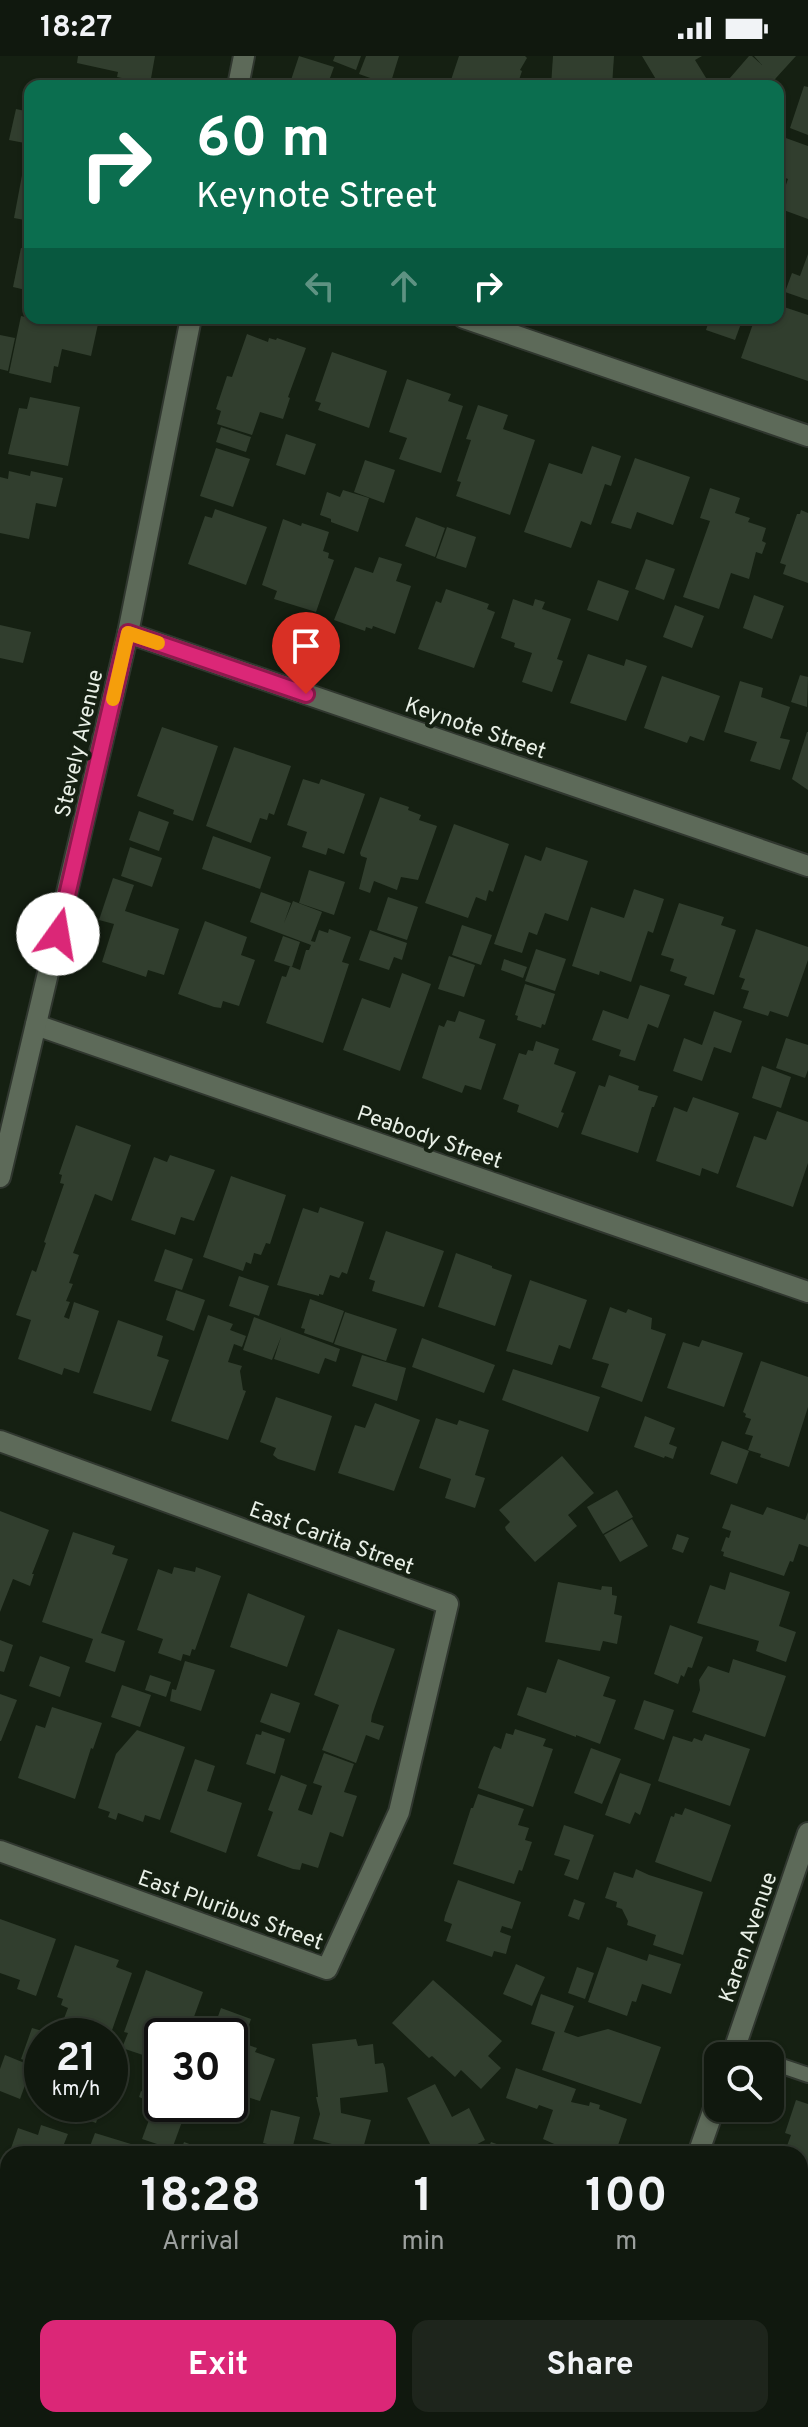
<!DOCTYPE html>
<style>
:root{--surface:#10180e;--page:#1e251c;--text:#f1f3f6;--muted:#9ca09e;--line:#30372e;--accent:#db2777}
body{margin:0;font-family:Overpass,sans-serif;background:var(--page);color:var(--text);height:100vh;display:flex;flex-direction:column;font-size:30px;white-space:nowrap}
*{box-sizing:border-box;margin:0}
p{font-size:26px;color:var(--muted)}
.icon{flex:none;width:44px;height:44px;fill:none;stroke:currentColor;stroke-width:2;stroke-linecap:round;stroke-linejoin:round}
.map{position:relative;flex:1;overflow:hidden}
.details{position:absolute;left:0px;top:2090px;width:808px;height:282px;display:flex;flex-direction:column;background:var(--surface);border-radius:24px 24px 0 0;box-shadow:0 2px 6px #0004,0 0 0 2px var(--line)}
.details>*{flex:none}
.banner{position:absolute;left:24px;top:24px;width:760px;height:244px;border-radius:16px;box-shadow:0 2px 6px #0004,0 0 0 2px var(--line);background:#0b6e4f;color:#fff;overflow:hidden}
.buttons{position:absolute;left:704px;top:1986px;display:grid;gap:16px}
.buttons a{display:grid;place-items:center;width:80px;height:80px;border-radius:16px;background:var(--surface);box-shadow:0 2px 6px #0004,0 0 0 2px var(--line);font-size:40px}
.speed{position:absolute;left:24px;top:1962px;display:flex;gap:16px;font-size:40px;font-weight:700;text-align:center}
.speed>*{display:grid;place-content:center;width:104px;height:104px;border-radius:50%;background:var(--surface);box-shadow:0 2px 6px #0004,0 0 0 2px var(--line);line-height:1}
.speed small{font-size:20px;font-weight:400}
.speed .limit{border:4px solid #111;border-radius:12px;background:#fff;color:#111}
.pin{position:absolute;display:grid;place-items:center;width:68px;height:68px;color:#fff;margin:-82px -34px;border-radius:50% 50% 50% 0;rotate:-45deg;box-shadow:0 0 8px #0007}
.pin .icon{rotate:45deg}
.me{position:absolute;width:88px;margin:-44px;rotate:13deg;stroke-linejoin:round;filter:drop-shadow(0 0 6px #0008)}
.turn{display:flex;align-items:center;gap:28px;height:168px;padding:0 40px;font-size:36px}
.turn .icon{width:104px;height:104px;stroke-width:2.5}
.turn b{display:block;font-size:56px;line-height:68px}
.lanes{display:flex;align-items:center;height:76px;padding:0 40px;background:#0003;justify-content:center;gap:40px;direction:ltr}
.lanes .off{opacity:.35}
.eta{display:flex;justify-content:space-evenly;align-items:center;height:136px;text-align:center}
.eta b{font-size:48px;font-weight:700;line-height:56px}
.primary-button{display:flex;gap:16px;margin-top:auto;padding:16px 40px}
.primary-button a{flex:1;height:92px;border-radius:16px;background:var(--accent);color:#fff;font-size:32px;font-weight:700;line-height:92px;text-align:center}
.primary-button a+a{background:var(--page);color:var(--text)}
.status{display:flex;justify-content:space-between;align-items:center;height:56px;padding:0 40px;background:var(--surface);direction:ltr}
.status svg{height:22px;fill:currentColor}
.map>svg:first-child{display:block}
.building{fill:#313e2e}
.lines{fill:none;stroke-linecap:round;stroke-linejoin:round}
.service-casing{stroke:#30372f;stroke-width:18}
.minor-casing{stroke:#30372f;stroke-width:24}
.service{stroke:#5d6a59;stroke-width:14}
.minor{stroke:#5d6a59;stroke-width:20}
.route-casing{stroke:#8e194d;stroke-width:20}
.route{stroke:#db2777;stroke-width:14}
.slow{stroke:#f59e0b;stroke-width:14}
.labels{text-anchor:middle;stroke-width:8;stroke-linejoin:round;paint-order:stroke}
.street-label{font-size:22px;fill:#e9f0e7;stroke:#152012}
</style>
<div class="status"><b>18:27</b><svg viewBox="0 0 49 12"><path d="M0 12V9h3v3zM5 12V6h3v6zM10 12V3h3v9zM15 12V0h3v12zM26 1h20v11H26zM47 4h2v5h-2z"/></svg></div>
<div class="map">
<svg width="808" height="2371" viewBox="0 0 808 2371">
<rect width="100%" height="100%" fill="#152012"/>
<g class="building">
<path d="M 78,0 L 155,0 L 150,28 L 117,21 L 118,16 L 77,7 Z"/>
<path d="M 299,0 L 334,11 L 327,30 L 289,30 Z"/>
<path d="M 335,0 L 361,0 L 356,14 L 333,5 Z"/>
<path d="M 366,0 L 399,0 L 390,29 L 359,18 Z"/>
<path d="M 459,0 L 525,0 L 527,2 L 520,14 L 522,15 L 519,24 L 517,22 L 515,28 L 499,22 L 497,26 L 506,30 L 449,30 Z"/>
<path d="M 553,0 L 614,0 L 612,30 L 551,30 Z"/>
<path d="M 642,0 L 702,0 L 695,4 L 711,30 L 660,30 Z"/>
<path d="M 749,0 L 752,0 L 762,9 L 754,0 L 796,0 L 776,22 L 772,27 L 775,30 L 723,30 Z"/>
<path d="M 63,23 L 92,29 L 91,30 L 61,30 Z"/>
<path d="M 804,30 L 808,31 L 808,79 L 790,72 Z"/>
<path d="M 16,53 L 30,56 L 30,88 L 9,84 Z"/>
<path d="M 783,81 L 808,90 L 808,163 L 778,152 L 788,123 L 778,119 L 778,95 Z"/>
<path d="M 26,98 L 30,99 L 30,165 L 14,162 Z"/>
<path d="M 21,192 L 30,193 L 30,235 L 13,231 Z"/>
<path d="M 808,198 L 808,244 L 785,236 L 792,217 L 800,220 Z"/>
<path d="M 778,249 L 808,259 L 808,325 L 741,302 L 755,262 L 778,262 Z"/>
<path d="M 21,260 L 64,269 L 66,262 L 98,268 L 91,300 L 62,293 L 58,311 L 54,310 L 51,327 L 9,317 Z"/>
<path d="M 710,262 L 743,262 L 735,284 L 706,274 Z"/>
<path d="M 247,278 L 268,286 L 269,282 L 276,284 L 277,282 L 306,292 L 288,341 L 290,342 L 283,363 L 260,356 L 252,379 L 217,368 L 221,355 L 216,353 L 227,320 L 232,321 Z"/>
<path d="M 0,279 L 15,282 L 8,315 L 0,313 Z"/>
<path d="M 332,296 L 387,315 L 369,372 L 318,354 L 321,347 L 315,345 Z"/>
<path d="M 407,323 L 451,338 L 448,345 L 463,350 L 441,417 L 399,403 L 407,382 L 389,376 Z"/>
<path d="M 30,341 L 80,351 L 68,410 L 8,398 L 19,352 L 27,353 Z"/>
<path d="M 478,349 L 508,359 L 503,373 L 535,384 L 510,459 L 456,440 L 461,426 L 457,425 L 471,384 L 466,383 Z"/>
<path d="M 221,371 L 251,381 L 246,396 L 216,386 Z"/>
<path d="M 286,378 L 316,388 L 305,419 L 276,409 Z"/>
<path d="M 592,390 L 621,400 L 611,430 L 605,428 L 591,469 L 581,465 L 571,492 L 524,476 L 549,407 L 582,418 Z"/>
<path d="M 216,392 L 250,403 L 233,451 L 200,440 Z"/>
<path d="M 635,402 L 690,421 L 673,469 L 637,456 L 631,473 L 611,467 Z"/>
<path d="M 365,404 L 395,414 L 384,447 L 354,436 Z"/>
<path d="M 9,415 L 30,420 L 31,415 L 63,422 L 56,451 L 36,447 L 29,483 L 0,477 L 0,421 L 8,423 Z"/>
<path d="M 710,432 L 740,442 L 735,457 L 750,462 L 748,466 L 766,472 L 762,485 L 766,487 L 762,498 L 756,496 L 749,523 L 731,517 L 719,553 L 683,541 L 710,465 L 700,462 Z"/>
<path d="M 343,434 L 369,442 L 358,476 L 331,466 L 331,463 L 320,459 L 327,436 L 340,441 Z"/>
<path d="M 215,453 L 267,471 L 246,529 L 188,508 L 205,460 L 212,462 Z"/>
<path d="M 801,454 L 808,457 L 808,527 L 783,518 L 786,509 L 780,507 L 797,458 L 800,458 Z"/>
<path d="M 416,461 L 445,472 L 435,501 L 405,490 Z"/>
<path d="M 283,463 L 301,470 L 302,467 L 329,476 L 323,495 L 329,497 L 328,502 L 334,504 L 316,556 L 274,543 L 277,535 L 262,529 Z"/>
<path d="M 447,471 L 476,481 L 466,512 L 436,502 Z"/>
<path d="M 379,501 L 402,508 L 396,525 L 411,530 L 395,578 L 373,570 L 372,573 L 366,571 L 365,575 L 334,564 L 355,511 L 373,517 Z"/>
<path d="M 646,503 L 675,513 L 664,544 L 635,533 Z"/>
<path d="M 598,524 L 629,535 L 618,565 L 587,554 Z"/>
<path d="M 446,533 L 489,548 L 487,553 L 495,556 L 474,612 L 418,593 L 436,545 L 441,547 Z"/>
<path d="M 754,539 L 784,550 L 772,583 L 743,572 Z"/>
<path d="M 513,543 L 533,550 L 535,543 L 545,546 L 542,553 L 571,563 L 557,603 L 563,605 L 552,636 L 522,626 L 532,597 L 514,591 L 515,587 L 501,582 Z"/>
<path d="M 675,549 L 704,560 L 692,592 L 663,581 Z"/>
<path d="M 0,569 L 31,576 L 23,607 L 0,602 Z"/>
<path d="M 588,598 L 624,610 L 626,603 L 647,610 L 626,665 L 570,647 Z"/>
<path d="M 800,619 L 808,621 L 807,651 L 791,646 Z"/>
<path d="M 662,620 L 720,640 L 704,685 L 690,680 L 687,687 L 644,672 Z"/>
<path d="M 740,625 L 763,632 L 761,641 L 790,651 L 780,682 L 790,684 L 780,714 L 750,705 L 757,686 L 724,676 Z"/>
<path d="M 162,671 L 218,690 L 193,765 L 173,758 L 174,754 L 137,740 Z"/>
<path d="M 807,676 L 808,676 L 808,734 L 792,723 Z"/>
<path d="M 234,691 L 291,710 L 274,759 L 269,757 L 267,764 L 260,762 L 251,787 L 206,770 Z"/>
<path d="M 303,723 L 319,728 L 321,723 L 365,738 L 344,798 L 328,792 L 326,799 L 302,791 L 307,776 L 287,769 Z"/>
<path d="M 380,741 L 409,751 L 408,754 L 421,759 L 419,764 L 437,770 L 418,824 L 401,821 L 397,834 L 374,825 L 370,837 L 359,833 L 367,802 L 361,800 L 360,797 Z"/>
<path d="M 139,755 L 169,766 L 159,795 L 129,784 Z"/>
<path d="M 454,768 L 509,788 L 493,836 L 489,834 L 486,845 L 476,841 L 468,862 L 425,847 Z"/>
<path d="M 213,780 L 271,801 L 260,833 L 202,813 Z"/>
<path d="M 130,791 L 162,802 L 152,831 L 121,820 Z"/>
<path d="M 546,791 L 588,805 L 568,865 L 545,857 L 537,879 L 529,876 L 522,897 L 494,888 L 525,799 L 541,805 Z"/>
<path d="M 309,814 L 345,826 L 334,859 L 299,847 Z"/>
<path d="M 113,822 L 134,829 L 125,855 L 179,873 L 164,919 L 148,914 L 146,921 L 102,906 L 114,868 L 99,864 Z"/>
<path d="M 634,833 L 664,843 L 653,877 L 648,875 L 631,926 L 600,915 L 599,919 L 572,910 L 591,851 L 624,862 Z"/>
<path d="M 261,836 L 291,847 L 284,867 L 293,845 L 322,856 L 311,885 L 315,886 L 319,874 L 328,877 L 329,873 L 351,881 L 342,906 L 349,908 L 323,987 L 266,967 L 282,920 L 286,921 L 290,910 L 300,914 L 306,894 L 309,894 L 311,889 L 250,866 Z"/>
<path d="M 388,841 L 418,851 L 407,884 L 377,874 Z"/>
<path d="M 679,847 L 724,861 L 721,869 L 736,874 L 714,939 L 684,929 L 687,921 L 670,915 L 674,903 L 661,899 Z"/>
<path d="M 205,865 L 247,881 L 241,899 L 255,904 L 239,950 L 223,945 L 221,952 L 214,951 L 178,938 Z"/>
<path d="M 462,869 L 492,879 L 481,909 L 452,899 Z"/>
<path d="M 756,873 L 808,891 L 808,904 L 788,961 L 770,955 L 768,960 L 743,952 L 749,935 L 741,933 L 745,923 L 739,921 Z"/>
<path d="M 370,874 L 407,887 L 402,904 L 394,901 L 389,914 L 359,904 Z"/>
<path d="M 283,880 L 300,886 L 292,911 L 274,905 Z"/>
<path d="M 536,893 L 566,903 L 555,935 L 525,925 Z"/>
<path d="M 449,900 L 475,909 L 464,941 L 438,933 Z"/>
<path d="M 504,903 L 527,911 L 523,922 L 501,914 Z"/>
<path d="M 402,917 L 431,928 L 400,1015 L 343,994 L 362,942 L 390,952 Z"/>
<path d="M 525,928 L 555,938 L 545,969 L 542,968 L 541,972 L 517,964 L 518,960 L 515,959 Z"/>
<path d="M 640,929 L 670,939 L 658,972 L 648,968 L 635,1005 L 619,1000 L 621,994 L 592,984 L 603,954 L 628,963 Z"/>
<path d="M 459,955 L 485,964 L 479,982 L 496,988 L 481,1034 L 465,1029 L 462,1037 L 422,1022 L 439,969 L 444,971 L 447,964 L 455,966 Z"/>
<path d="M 714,955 L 742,965 L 731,997 L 714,991 L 702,1025 L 673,1015 L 684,982 L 702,989 Z"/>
<path d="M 786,982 L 808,989 L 808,1014 L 805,1022 L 776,1012 Z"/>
<path d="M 536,985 L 559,993 L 554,1008 L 576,1016 L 561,1056 L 564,1057 L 558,1072 L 517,1056 L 519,1049 L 503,1043 L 519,997 L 526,999 L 528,994 L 533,995 Z"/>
<path d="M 762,1010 L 791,1021 L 781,1052 L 752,1042 Z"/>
<path d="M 609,1019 L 639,1030 L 638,1034 L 658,1040 L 654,1051 L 652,1051 L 638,1097 L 581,1078 L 599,1029 L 605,1031 Z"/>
<path d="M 693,1041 L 739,1057 L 718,1118 L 702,1112 L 700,1120 L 656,1105 L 674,1051 L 687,1056 Z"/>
<path d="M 777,1055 L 808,1066 L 808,1107 L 793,1151 L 736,1131 L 754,1080 L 766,1084 Z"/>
<path d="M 76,1069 L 131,1089 L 112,1145 L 95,1138 L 73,1197 L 79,1199 L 69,1227 L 73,1228 L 66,1245 L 70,1246 L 64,1261 L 69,1263 L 74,1246 L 99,1255 L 79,1317 L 64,1312 L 62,1319 L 18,1303 L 31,1264 L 16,1259 L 32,1214 L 36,1216 L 46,1187 L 44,1186 L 64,1128 L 60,1127 L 62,1119 L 59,1118 Z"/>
<path d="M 170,1099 L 215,1114 L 194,1165 L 181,1161 L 175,1179 L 131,1164 L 154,1101 L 167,1106 Z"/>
<path d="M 231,1120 L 286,1139 L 270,1188 L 266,1187 L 261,1199 L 254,1197 L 251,1208 L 246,1206 L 243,1215 L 203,1201 Z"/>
<path d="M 320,1151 L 364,1166 L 347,1218 L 342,1216 L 339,1222 L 330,1219 L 323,1239 L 319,1238 L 319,1240 L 277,1229 L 303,1152 L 318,1157 Z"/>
<path d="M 386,1175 L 444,1195 L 424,1251 L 372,1235 L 375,1225 L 369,1223 Z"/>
<path d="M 165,1193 L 193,1203 L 182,1234 L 154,1225 Z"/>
<path d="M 456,1197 L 492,1210 L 492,1212 L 512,1219 L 495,1270 L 438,1251 Z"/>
<path d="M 239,1220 L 269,1230 L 259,1260 L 229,1250 Z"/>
<path d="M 530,1224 L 587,1244 L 570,1293 L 559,1289 L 552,1309 L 506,1295 Z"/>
<path d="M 176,1234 L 205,1244 L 194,1275 L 166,1264 Z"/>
<path d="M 310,1243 L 344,1255 L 333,1287 L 304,1277 L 305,1273 L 301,1272 Z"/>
<path d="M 610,1251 L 626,1257 L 628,1253 L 652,1262 L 651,1273 L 666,1278 L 642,1346 L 601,1331 L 609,1308 L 592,1303 Z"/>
<path d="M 345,1256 L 397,1273 L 386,1305 L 334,1288 Z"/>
<path d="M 208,1259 L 233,1268 L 230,1274 L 246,1280 L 242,1291 L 234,1288 L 228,1306 L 242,1310 L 240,1315 L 243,1334 L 246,1335 L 228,1384 L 171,1365 Z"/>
<path d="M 254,1261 L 340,1293 L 336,1306 L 325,1302 L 319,1318 L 274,1303 L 281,1281 L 272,1304 L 243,1294 Z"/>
<path d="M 118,1264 L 163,1280 L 157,1300 L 169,1304 L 151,1355 L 93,1337 Z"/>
<path d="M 422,1282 L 495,1309 L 484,1337 L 412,1311 Z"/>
<path d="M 702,1284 L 743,1297 L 724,1351 L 667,1332 L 683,1286 L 699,1291 Z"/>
<path d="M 362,1299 L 406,1312 L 397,1345 L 352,1330 Z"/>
<path d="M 761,1305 L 808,1321 L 808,1351 L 789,1411 L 760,1401 L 761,1398 L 748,1394 L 753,1380 L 745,1378 L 751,1363 L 745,1361 L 746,1358 L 743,1356 Z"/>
<path d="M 513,1313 L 600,1341 L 588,1376 L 502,1344 Z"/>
<path d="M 276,1341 L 332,1360 L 315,1415 L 278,1403 L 273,1399 L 276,1392 L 260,1386 Z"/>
<path d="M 375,1347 L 420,1364 L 394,1435 L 338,1417 L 355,1369 L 365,1372 Z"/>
<path d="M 645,1360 L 675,1372 L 669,1388 L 677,1391 L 673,1403 L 665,1400 L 664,1402 L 634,1391 Z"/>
<path d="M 436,1362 L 457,1369 L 459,1364 L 489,1374 L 475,1419 L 485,1422 L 475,1452 L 445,1442 L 451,1423 L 419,1412 Z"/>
<path d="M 722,1385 L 749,1395 L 737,1428 L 710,1418 Z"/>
<path d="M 562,1400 L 594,1437 L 568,1459 L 577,1470 L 535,1506 L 506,1474 L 505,1471 L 510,1466 L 499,1454 Z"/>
<path d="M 617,1434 L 633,1461 L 603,1478 L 587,1451 Z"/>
<path d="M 731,1448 L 763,1459 L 767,1451 L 805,1464 L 808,1456 L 808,1491 L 799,1488 L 793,1506 L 790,1505 L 784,1520 L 723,1500 L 724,1496 L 721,1495 L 726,1481 L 729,1482 L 731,1475 L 722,1472 Z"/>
<path d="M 0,1455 L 49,1474 L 32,1518 L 34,1518 L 30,1530 L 13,1523 L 0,1556 Z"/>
<path d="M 632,1463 L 648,1490 L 620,1506 L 604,1479 Z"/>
<path d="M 73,1476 L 115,1490 L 112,1498 L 128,1503 L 101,1577 L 125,1585 L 115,1616 L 85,1606 L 93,1583 L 42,1566 Z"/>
<path d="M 677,1478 L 689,1482 L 683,1497 L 672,1493 Z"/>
<path d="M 174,1511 L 195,1516 L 196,1511 L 221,1520 L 195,1594 L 192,1593 L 190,1600 L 183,1598 L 181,1605 L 158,1597 L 163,1583 L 137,1574 L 158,1513 L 172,1518 Z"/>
<path d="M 730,1516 L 790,1536 L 779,1570 L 796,1576 L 786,1606 L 756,1595 L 759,1585 L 697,1567 L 710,1529 L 725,1534 Z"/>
<path d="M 558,1526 L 601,1534 L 602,1530 L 612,1531 L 612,1539 L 617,1540 L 614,1558 L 622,1560 L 617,1588 L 603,1585 L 600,1595 L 545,1586 Z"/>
<path d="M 248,1537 L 305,1560 L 287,1611 L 230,1591 Z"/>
<path d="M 670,1569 L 703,1581 L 692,1612 L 688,1611 L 684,1621 L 681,1619 L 678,1628 L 654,1618 Z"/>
<path d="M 338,1573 L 395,1593 L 372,1659 L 371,1666 L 384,1670 L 379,1684 L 366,1679 L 356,1707 L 322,1694 L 339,1649 L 314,1639 Z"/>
<path d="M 0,1584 L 13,1589 L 4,1616 L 0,1615 Z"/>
<path d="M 40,1600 L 70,1611 L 60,1641 L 29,1630 Z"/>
<path d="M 558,1603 L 610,1621 L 603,1640 L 616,1644 L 600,1688 L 576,1679 L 576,1681 L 517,1659 L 527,1631 L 546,1637 Z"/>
<path d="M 733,1603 L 786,1620 L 765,1681 L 692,1656 L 700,1634 L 699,1624 L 708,1610 L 729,1617 Z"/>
<path d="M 185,1605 L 215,1614 L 201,1655 L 170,1645 L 172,1633 L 176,1634 Z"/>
<path d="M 150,1619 L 171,1626 L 166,1641 L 145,1634 Z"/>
<path d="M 122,1629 L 151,1639 L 140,1671 L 111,1661 Z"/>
<path d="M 271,1637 L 300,1647 L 290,1677 L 260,1666 Z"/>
<path d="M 0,1638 L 17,1644 L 1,1685 L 0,1685 Z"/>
<path d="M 644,1644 L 674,1654 L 664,1684 L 634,1673 Z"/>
<path d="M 52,1651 L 102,1667 L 93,1693 L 91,1692 L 75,1743 L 18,1722 L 36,1669 L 45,1672 Z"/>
<path d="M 515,1673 L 546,1683 L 543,1690 L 553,1693 L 533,1751 L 478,1732 L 491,1695 L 494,1690 L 501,1693 L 506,1677 L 513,1679 Z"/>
<path d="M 137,1674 L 185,1691 L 160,1764 L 145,1759 L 143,1766 L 118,1757 L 116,1764 L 108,1761 L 110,1756 L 98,1752 L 116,1698 Z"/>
<path d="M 262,1675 L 285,1683 L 275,1718 L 246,1708 L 256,1678 L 261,1679 Z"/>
<path d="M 705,1678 L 750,1693 L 730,1750 L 658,1725 L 673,1680 L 692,1686 L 694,1682 L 702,1685 Z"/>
<path d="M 591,1692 L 621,1703 L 602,1748 L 574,1737 Z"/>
<path d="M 324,1697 L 354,1708 L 344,1736 L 357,1740 L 343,1781 L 330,1776 L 318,1812 L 302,1807 L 300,1814 L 293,1813 L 257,1800 L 273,1756 L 268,1754 L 281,1719 L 307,1729 L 298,1754 L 312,1759 L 322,1730 L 313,1727 Z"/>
<path d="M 195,1703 L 215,1710 L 207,1735 L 242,1747 L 226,1797 L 170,1776 Z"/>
<path d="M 620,1717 L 651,1728 L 640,1759 L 635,1756 L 630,1768 L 605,1759 Z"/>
<path d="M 478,1738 L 524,1753 L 518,1769 L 529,1772 L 525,1784 L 532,1786 L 522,1815 L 519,1814 L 514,1828 L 453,1808 L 471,1752 L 473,1752 Z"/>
<path d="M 685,1752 L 731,1769 L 711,1826 L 655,1806 L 671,1760 L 674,1761 L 675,1757 L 682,1759 Z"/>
<path d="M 564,1769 L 594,1779 L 578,1824 L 564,1819 L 570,1804 L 554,1799 Z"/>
<path d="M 636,1813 L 649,1819 L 703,1836 L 683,1899 L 653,1889 L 656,1879 L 627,1869 L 628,1865 L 622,1853 L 616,1851 L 617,1846 L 605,1842 L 614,1816 L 633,1822 Z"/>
<path d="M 458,1824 L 521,1846 L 512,1873 L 502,1870 L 500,1876 L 511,1880 L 506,1898 L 494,1895 L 492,1901 L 446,1885 L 452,1868 L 444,1865 L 445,1860 Z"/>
<path d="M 574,1843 L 585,1847 L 579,1864 L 568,1860 Z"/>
<path d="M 0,1863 L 56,1883 L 36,1940 L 17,1933 L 20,1924 L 0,1917 Z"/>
<path d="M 75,1889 L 119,1904 L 116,1911 L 132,1917 L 110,1980 L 81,1980 L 60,1973 L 68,1952 L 61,1949 L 63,1943 L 57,1941 Z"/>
<path d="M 607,1891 L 647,1905 L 649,1898 L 681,1908 L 671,1938 L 642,1928 L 636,1946 L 632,1945 L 627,1960 L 588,1946 Z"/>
<path d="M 516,1908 L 545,1921 L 532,1950 L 503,1938 Z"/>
<path d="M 577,1911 L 594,1917 L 585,1943 L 568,1937 Z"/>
<path d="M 146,1914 L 203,1936 L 187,1980 L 162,1980 L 155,1977 L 146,2000 L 122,1992 L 128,1977 L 124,1976 Z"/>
<path d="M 433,1924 L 502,1985 L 488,2000 L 501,2012 L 481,2033 L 461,2014 L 455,2021 L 432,2000 L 429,2002 L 392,1967 Z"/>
<path d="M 541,1938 L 574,1950 L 564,1976 L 578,1981 L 608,1973 L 661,1991 L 641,2048 L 542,2014 L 555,1976 L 531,1968 Z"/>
<path d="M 221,1952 L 251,1963 L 243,1987 L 257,1992 L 255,1996 L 275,2003 L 260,2045 L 244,2040 L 238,2057 L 213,2048 L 230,2048 L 230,1980 L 211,1980 Z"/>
<path d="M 32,1972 L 56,1979 L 42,1980 L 42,2010 L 21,2003 Z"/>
<path d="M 356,1983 L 358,1990 L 373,1988 L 375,2008 L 383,2007 L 385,2012 L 388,2036 L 340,2042 L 341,2057 L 371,2064 L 362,2096 L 313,2083 L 320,2058 L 316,2041 L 318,2041 L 312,1988 Z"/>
<path d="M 5,1999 L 32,2010 L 20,2043 L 0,2035 L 0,2013 Z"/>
<path d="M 516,2012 L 576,2033 L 571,2046 L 589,2050 L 590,2046 L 600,2049 L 599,2053 L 627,2063 L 615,2098 L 558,2098 L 561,2091 L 543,2083 L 553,2054 L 539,2049 L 537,2053 L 506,2042 Z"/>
<path d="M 157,2015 L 162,2017 L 162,2048 L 181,2048 L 178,2057 L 139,2041 L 141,2035 L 151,2039 Z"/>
<path d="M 435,2028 L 452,2061 L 469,2052 L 485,2084 L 468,2093 L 470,2098 L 435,2098 L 407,2042 Z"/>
<path d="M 796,2044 L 808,2048 L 808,2264 L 800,2286 L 800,2098 L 784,2098 L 791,2079 L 785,2077 Z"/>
<path d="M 69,2048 L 102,2048 L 96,2067 L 66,2056 Z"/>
<path d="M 153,2053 L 183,2063 L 172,2093 L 142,2083 Z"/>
<path d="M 271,2054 L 300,2061 L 292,2094 L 263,2087 Z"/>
<path d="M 41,2069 L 68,2078 L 64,2088 L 71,2091 L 69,2098 L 9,2098 L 18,2072 L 38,2079 Z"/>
<path d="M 95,2077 L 144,2092 L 142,2098 L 87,2098 Z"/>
<path d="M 184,2086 L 216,2098 L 180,2098 Z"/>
<path d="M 491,2086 L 525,2098 L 486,2098 Z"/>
<path d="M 8,2101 L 8,2133 L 0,2130 L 0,2122 Z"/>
<path d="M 0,2282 L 8,2285 L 8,2340 L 0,2337 Z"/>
<path d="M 55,2364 L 112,2364 L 110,2371 L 73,2371 Z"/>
<path d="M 274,2364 L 320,2364 L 338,2371 L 272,2371 Z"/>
<path d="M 355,2364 L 387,2364 L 386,2371 L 354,2371 Z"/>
<path d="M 434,2364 L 524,2364 L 521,2371 L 432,2371 Z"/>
</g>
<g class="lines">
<g class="service-casing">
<g id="service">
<path d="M 735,1992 L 756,2000"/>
<path d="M 770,2006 L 808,2019"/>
</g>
</g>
<g class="minor-casing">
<g id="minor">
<path d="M 238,30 L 244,0"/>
<path d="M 464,262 L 808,380"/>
<path d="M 128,577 L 808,810"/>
<path d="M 36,969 L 808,1236"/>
<path d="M 0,1121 L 128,577 L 191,262"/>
<path d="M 0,1385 L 448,1548 L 399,1756 L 327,1913 L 0,1795"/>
<path d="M 732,2000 L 808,1777"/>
<path d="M 698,2098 L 718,2041"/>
<path d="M 0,2203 L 8,2206"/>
<path d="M 799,2364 L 808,2367"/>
<path d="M 178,2371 L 181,2364"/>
<path d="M 606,2371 L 608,2364"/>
</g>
</g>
<use href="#service" class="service"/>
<use href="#minor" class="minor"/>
</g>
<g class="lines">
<g class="route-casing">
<path id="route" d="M 58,878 L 128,577 L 306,638"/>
</g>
<use href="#route" class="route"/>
<path class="slow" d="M 113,643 L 128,577 L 158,587"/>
</g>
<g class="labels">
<g class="street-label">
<text transform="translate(476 671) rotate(19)" y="8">Keynote Street</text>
<text transform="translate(78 687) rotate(-77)" y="8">Stevely Avenue</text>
<text transform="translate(430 1080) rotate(19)" y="8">Peabody Street</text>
<text transform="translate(332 1481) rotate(20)" y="8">East Carita Street</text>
<text transform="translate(231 1853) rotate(20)" y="8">East Pluribus Street</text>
<text transform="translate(747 1881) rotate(-71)" y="8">Karen Avenue</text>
</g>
</g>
</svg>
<div class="buttons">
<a><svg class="icon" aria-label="search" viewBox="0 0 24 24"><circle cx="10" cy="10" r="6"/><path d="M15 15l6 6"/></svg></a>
</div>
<div class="speed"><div>21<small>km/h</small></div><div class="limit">30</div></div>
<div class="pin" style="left:306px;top:638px;background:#d93025"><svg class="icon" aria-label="arrive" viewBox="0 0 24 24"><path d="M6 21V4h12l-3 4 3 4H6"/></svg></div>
<svg class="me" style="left:58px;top:878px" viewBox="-20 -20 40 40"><circle r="19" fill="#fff"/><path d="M0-13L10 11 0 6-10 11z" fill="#db2777"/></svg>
<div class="banner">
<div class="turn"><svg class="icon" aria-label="right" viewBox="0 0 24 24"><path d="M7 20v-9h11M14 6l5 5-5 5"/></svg><div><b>60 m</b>Keynote Street</div></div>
<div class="lanes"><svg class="icon off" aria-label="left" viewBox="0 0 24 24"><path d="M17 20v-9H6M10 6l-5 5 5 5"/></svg><svg class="icon off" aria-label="ahead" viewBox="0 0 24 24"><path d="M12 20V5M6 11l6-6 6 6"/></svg><svg class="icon" aria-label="right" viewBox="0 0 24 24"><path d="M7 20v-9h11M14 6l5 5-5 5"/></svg></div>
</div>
<section class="details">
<div class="eta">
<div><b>18:28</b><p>Arrival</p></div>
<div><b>1</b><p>min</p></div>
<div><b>100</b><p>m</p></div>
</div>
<div class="primary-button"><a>Exit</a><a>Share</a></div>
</section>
</div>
